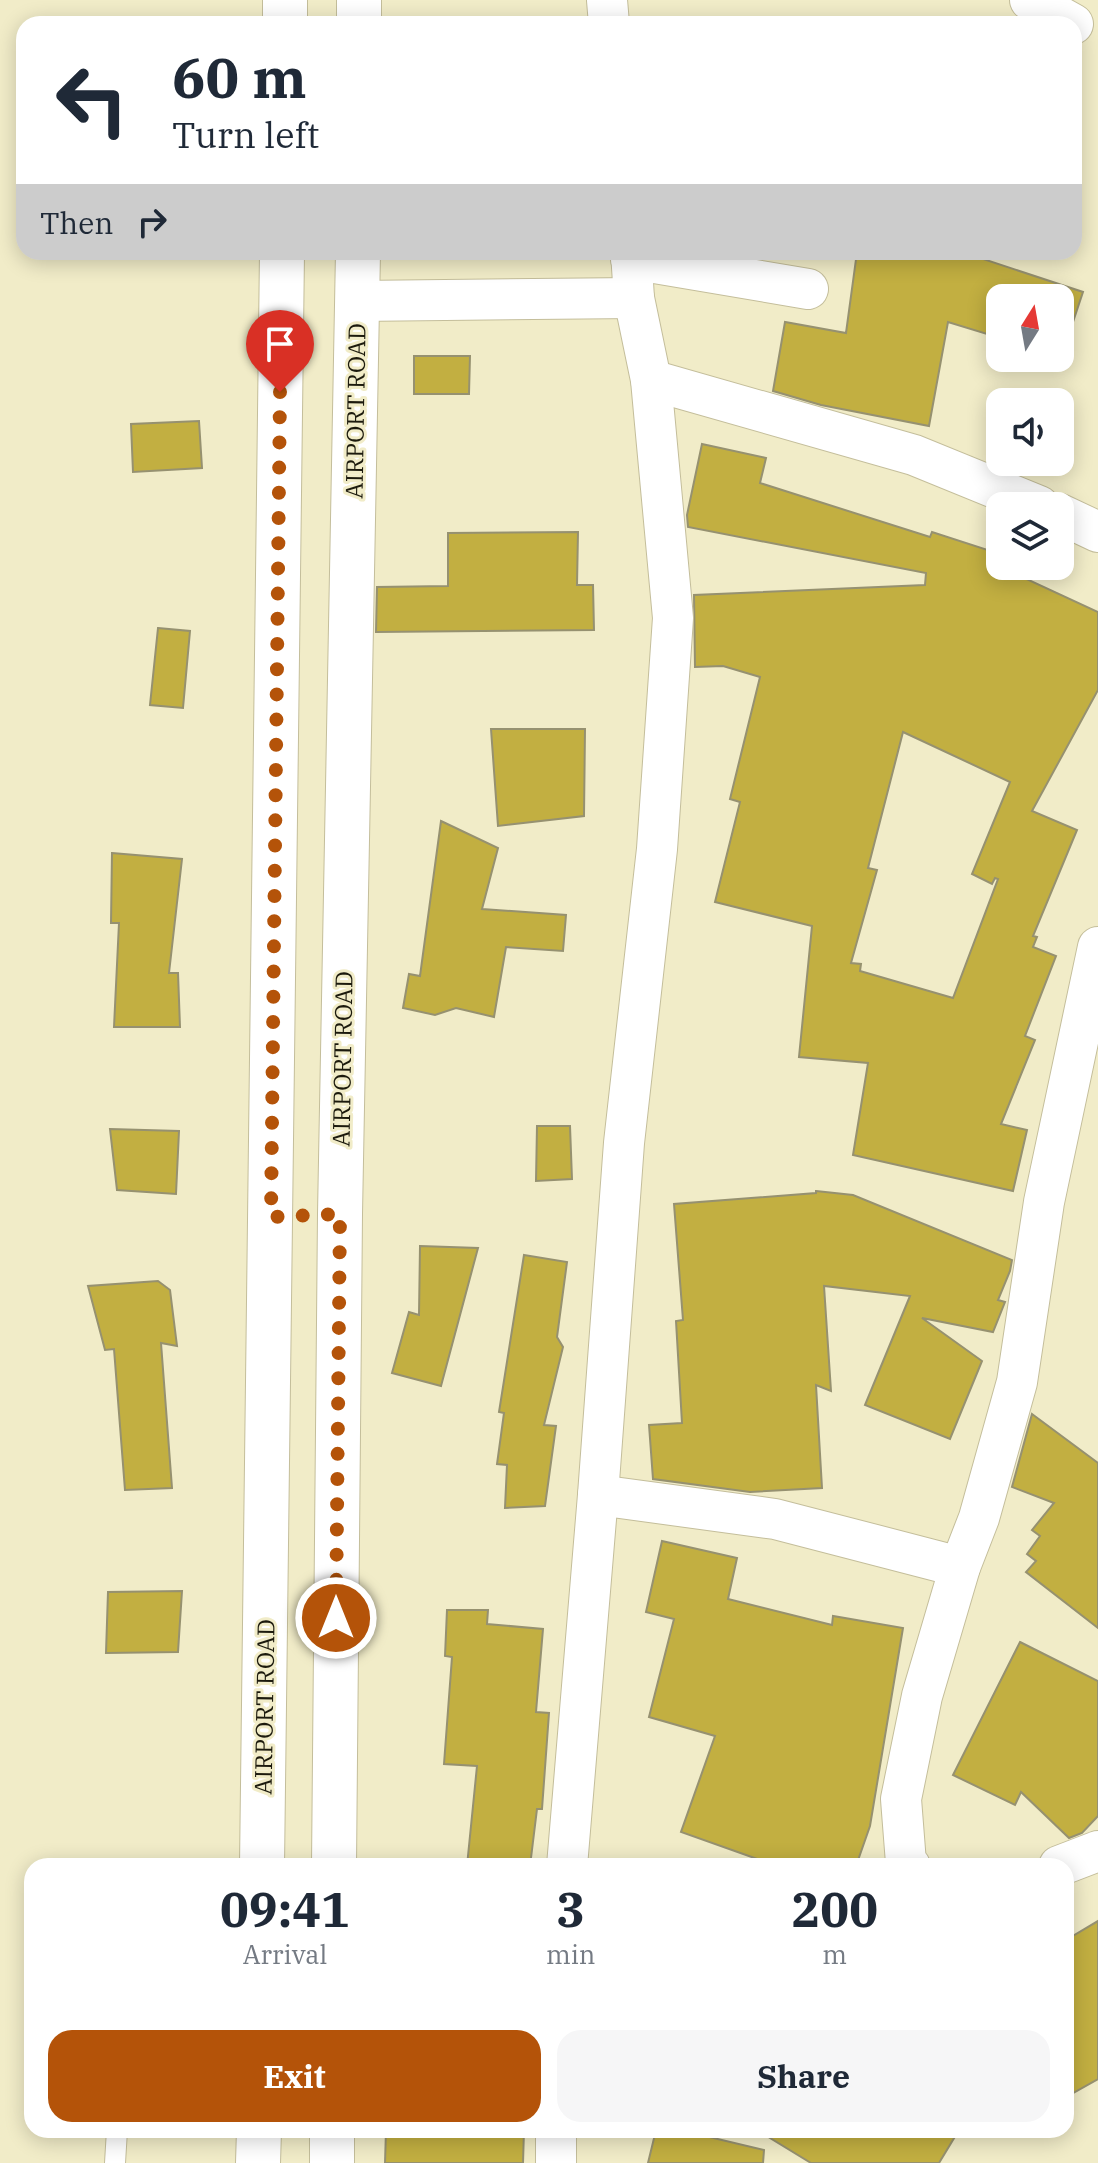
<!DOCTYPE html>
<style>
:root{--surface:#fff;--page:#f6f6f7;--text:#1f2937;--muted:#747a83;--accent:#b45309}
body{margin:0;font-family:"IBM Plex Serif",serif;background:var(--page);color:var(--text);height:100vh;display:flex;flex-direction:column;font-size:30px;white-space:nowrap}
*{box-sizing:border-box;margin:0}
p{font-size:26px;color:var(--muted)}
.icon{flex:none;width:44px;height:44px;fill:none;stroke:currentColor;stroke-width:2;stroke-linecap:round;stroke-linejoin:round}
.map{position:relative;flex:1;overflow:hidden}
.drawer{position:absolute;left:24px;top:1858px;width:1050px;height:280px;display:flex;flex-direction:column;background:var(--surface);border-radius:24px;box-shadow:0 4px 20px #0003}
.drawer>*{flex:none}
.top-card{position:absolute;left:16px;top:16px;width:1066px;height:244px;border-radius:24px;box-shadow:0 4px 20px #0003;background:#fff;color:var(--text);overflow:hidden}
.needle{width:52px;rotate:11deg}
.tools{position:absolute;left:986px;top:284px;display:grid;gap:16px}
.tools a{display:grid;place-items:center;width:88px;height:88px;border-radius:16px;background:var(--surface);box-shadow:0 4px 20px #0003;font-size:40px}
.pin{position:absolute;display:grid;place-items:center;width:68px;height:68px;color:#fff;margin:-82px -34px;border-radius:50% 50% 50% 0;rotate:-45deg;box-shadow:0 0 8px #0007}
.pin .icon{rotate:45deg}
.me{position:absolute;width:88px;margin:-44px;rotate:0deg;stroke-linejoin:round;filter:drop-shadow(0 0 6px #0008)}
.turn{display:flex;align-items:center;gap:28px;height:168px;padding:0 24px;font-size:36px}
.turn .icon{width:104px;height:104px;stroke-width:2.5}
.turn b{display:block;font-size:56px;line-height:68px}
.then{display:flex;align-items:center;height:76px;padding:0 24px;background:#0003;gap:16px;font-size:30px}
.eta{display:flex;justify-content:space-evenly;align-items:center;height:136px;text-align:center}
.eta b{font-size:48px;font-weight:700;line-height:56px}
.action{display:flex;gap:16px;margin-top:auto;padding:16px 24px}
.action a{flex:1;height:92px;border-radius:24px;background:var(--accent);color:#fff;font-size:32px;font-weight:700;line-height:92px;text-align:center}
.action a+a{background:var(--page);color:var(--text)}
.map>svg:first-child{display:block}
.building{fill:#c2af41;stroke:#969170;stroke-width:2;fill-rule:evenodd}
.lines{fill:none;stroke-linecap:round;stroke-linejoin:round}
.lane-casing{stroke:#c4be9b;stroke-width:22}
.street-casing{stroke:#c4be9b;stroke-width:42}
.secondary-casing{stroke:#c4be9b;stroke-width:46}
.lane{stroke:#fff;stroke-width:20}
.street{stroke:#fff;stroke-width:40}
.secondary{stroke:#fff;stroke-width:44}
.route{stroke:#b45309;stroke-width:14;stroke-dasharray:0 25.2}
.labels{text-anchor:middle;stroke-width:6;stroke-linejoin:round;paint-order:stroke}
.street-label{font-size:24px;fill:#1c1a0d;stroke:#f1ecc8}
</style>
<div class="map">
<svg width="1098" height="2163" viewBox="0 0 1098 2163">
<rect width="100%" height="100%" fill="#f1ecc8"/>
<g class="building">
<path d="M 857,252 L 962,252 L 1083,292 L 1061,358 L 1060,298 L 1000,298 L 1000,338 L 948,322 L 929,426 L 821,405 L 773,391 L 785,322 L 846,333 Z"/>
<path d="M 414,356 L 470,356 L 469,394 L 414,394 Z"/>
<path d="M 199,421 L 202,468 L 133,472 L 131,424 Z"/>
<path d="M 702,444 L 766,458 L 760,483 L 930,537 L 932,532 L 994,552 L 990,562 L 1098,612 L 1098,690 L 1032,811 L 1077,830 L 1033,936 L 1037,937 L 1033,947 L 1056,956 L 1025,1036 L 1035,1040 L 1001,1124 L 1027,1130 L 1013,1191 L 853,1155 L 868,1063 L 799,1057 L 812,926 L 715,902 L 740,802 L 730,799 L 760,677 L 723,666 L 695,667 L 694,595 L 925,585 L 926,573 L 688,527 L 687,515 ZM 903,732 L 1010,782 L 972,874 L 992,884 L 995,878 L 998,879 L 953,998 L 860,971 L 861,964 L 851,963 L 877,870 L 868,868 Z"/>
<path d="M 578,532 L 577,585 L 593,585 L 594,630 L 376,632 L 377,587 L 448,586 L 448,533 Z"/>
<path d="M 158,628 L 190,631 L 183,708 L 150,705 Z"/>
<path d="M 491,729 L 585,729 L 584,816 L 498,826 Z"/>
<path d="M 441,821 L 498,848 L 482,909 L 566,915 L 563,951 L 506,947 L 494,1017 L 456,1008 L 435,1015 L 403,1008 L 409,974 L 420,976 Z"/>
<path d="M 112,853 L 182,859 L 169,973 L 178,973 L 180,1027 L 114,1027 L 119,923 L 111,923 Z"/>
<path d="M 537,1126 L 570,1126 L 572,1179 L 536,1181 Z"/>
<path d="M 110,1129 L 179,1131 L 176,1194 L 117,1190 Z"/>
<path d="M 816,1191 L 853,1195 L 1012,1260 L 1010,1271 L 998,1300 L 1005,1302 L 993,1332 L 922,1318 L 982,1361 L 950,1439 L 865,1405 L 910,1296 L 824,1286 L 831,1391 L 816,1385 L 822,1488 L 750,1492 L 653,1479 L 649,1425 L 682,1423 L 676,1321 L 683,1320 L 674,1204 L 816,1193 Z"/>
<path d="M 420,1246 L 478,1248 L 441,1386 L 392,1373 L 409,1312 L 419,1315 Z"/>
<path d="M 524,1255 L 567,1262 L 557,1337 L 563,1347 L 544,1425 L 556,1426 L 545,1506 L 505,1508 L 507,1465 L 497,1464 L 504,1413 L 499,1412 Z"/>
<path d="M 158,1281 L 170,1290 L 177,1346 L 161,1343 L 172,1488 L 125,1490 L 114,1349 L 105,1350 L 88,1286 Z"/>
<path d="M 1032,1414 L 1098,1463 L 1098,1628 L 1026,1572 L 1036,1561 L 1027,1554 L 1040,1536 L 1032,1530 L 1054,1503 L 1012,1487 Z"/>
<path d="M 662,1541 L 737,1558 L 728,1599 L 832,1625 L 833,1616 L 903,1628 L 870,1826 L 856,1866 L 777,1866 L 681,1832 L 715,1736 L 649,1717 L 674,1619 L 646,1612 Z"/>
<path d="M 182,1591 L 178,1652 L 106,1653 L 108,1592 Z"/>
<path d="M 447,1610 L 488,1610 L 487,1624 L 543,1629 L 536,1712 L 549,1713 L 542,1809 L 537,1809 L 530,1866 L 467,1866 L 477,1766 L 444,1764 L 452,1657 L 445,1656 Z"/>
<path d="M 1020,1642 L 1098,1681 L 1098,1816 L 1082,1833 L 1069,1838 L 1021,1792 L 1015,1805 L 953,1775 Z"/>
<path d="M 1098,1921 L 1098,2079 L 1066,2097 L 1066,1940 Z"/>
<path d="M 386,2130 L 524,2130 L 523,2163 L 385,2163 Z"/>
<path d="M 656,2130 L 680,2130 L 764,2150 L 763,2163 L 648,2163 Z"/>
<path d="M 757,2130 L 959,2130 L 939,2163 L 811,2163 Z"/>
</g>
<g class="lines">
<g class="lane-casing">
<path id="lane" d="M 115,2163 L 117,2130"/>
</g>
<g class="street-casing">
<g id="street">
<path d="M 607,0 L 609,24"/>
<path d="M 1030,0 L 1073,24"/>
<path d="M 631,259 L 808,289"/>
<path d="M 357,301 L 634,298"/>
<path d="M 651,380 L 914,455 L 1039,506"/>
<path d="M 1060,514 L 1098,532"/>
<path d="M 598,1495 L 775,1519 L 960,1567"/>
<path d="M 567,1866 L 598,1495 L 624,1143 L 657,849 L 673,618 L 651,380 L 634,298 L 631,252"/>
<path d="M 910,1866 L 906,1863 L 901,1799 L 922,1696 L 960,1567 L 979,1518 L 1017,1382 L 1044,1202 L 1098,947"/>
<path d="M 1059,1866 L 1098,1851"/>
<path d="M 556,2163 L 556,2130"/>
</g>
</g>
<g class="secondary-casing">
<g id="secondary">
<path d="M 285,24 L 285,0"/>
<path d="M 359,24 L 359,0"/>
<path d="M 262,1866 L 282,252"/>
<path d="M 334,1866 L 340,1214 L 358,252"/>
<path d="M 258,2163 L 259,2130"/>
<path d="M 332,2163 L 332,2130"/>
</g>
</g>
<use href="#lane" class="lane"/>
<use href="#street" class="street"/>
<use href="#secondary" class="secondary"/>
</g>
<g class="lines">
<path class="route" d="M 280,392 L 271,1217 L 340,1214 L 336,1618"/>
</g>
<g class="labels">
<g class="street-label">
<text transform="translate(356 411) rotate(-89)" y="8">AIRPORT ROAD</text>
<text transform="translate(343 1059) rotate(-89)" y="8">AIRPORT ROAD</text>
<text transform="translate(265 1707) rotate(-89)" y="8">AIRPORT ROAD</text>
</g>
</g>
</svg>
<div class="tools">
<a><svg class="needle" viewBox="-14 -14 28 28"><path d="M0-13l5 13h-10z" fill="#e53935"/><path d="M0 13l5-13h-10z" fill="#747a83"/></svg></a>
<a><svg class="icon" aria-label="sound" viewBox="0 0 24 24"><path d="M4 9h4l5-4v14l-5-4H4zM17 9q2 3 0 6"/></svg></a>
<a><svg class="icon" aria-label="layers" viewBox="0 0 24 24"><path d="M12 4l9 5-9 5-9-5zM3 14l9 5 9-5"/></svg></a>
</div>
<div class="pin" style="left:280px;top:392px;background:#d93025"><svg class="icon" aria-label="arrive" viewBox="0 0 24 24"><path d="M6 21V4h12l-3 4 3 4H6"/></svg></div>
<svg class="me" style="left:336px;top:1618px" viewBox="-20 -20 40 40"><circle r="17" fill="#b45309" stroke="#fff" stroke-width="3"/><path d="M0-11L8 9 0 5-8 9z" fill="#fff"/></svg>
<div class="top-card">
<div class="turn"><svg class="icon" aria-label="left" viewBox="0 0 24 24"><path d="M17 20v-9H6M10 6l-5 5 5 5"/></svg><div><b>60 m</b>Turn left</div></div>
<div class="then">Then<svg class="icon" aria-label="right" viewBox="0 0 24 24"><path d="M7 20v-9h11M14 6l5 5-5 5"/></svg></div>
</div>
<section class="drawer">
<div class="eta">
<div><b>09:41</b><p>Arrival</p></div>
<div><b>3</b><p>min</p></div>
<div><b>200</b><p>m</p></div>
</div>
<div class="action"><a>Exit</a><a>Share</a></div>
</section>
</div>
